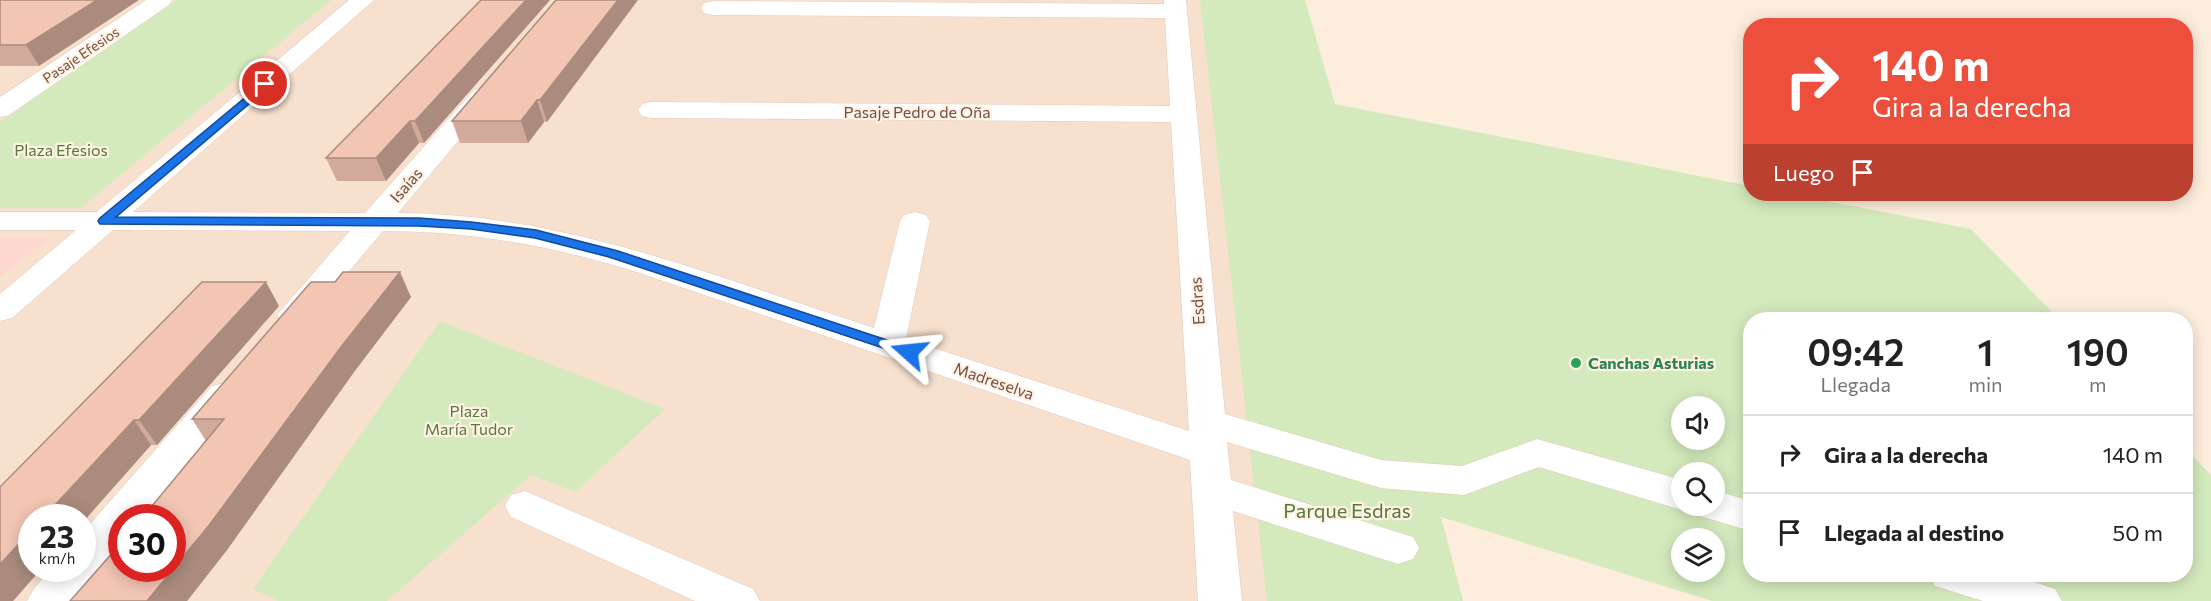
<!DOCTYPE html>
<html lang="es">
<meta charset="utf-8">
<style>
:root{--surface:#fff;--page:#f6f6f6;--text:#222;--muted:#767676;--line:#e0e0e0}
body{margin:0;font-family:Commissioner,sans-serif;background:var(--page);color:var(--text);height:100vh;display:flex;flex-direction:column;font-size:22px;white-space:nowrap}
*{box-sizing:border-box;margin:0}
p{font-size:20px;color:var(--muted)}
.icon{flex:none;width:33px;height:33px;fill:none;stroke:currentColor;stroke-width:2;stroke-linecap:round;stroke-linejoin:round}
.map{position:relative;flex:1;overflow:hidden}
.panel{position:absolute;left:1743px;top:312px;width:450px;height:270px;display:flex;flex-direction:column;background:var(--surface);border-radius:24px;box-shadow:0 3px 15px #0003}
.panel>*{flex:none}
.hud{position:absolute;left:1743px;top:18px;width:450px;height:183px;border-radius:24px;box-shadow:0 3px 15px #0003;background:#ec503d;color:#fff;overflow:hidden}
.controls{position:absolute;left:1671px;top:396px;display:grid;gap:12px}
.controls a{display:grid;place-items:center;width:54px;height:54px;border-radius:50%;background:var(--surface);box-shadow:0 3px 15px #0003;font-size:30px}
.speed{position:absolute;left:18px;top:504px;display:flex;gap:12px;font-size:30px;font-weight:700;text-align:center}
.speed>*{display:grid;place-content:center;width:78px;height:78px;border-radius:50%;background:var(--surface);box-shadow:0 3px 15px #0003;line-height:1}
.speed small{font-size:15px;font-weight:400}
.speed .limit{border:9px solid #d22;background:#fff;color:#111}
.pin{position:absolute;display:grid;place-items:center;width:51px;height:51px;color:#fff;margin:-26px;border:3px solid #fff;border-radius:50%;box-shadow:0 2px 6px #0007}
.me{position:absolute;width:66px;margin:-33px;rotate:288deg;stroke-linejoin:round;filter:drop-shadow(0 0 4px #0008)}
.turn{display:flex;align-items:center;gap:21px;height:126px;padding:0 30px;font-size:27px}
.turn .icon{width:78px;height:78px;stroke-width:2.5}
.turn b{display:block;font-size:42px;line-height:51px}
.then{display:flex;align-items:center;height:57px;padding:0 30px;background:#0003;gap:12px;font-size:22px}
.eta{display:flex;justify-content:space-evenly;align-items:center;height:102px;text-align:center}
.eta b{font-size:36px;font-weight:600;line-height:42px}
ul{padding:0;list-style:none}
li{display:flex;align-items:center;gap:18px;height:78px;padding:0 30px;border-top:2px solid var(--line)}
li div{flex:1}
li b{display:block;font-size:22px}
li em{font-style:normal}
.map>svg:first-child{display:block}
.residential{fill:#f7e0ce;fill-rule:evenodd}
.commercial{fill:#fed8d0}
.green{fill:#d4eabc;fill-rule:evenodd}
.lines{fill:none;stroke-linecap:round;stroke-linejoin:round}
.minor-casing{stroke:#e3cabc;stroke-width:1}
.minor{fill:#fff;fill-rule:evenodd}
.wall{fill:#d1aa9b}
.shaded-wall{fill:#aa8b7e}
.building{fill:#f3c6b4;stroke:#aa8b7e;stroke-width:1.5}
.route{fill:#1a73e8;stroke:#114b97;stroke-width:1.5}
.leisure-dot{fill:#2e9e5b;stroke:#fff1e4;stroke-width:2}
.labels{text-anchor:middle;stroke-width:4.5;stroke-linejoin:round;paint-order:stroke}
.far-street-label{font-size:14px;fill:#735045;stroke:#fff1e4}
.street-label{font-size:16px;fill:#735045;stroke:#fff1e4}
.park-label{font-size:16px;fill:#55793d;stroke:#fff1e4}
.leisure-label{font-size:16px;font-weight:bold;fill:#27864d;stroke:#fff1e4;text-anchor:start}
.near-park-label{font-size:20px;fill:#55793d;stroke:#fff1e4}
</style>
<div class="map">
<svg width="2211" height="601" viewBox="0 0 2211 601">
<rect width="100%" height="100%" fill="#fdeddd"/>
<path class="residential" d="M 0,0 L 1305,0 L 1463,601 L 0,601 ZM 32,518 L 82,518 L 82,568 L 32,568 ZM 122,518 L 172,518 L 172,568 L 122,568 Z"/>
<path class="commercial" d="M 0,238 L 50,238 L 0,277 Z"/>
<g class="green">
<path d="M 176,0 L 331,0 L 81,208 L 0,208 L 0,122 Z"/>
<path d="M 1200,0 L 1305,0 L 1335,104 L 1750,186 L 1750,194 L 1790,194 L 1971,229 L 2059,319 L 1750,320 L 1750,574 L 2186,574 L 2186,449 L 2211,475 L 2211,601 L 1712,601 L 1441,517 L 1463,601 L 1267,601 ZM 1682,406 L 1714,406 L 1714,440 L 1682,440 ZM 1682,472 L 1714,472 L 1714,506 L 1682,506 ZM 1682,538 L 1714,538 L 1714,572 L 1682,572 Z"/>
<path d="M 440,321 L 665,409 L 575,492 L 531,475 L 387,601 L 279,601 L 253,589 Z"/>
</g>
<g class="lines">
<g class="minor-casing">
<g id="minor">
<path d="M 146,0 L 172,0 L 169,5 L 9,115 L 0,117 L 0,97 Z"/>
<path d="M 349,0 L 374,0 L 133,212 L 365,213 L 474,90 L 483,87 L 492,90 L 496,95 L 398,213 C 563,213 719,278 874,328 L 900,221 L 904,215 L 915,212 L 926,215 L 930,221 L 906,339 L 1189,431 L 1171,122 L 651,118 L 642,116 L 638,110 L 642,104 L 651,102 L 1170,106 L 1165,18 L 712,15 L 704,13 L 701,8 L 704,3 L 712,1 L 1164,4 L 1164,0 L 1186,0 L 1225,414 L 1381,460 L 1462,466 L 1537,439 L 1682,480 L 1682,506 L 1714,506 L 1714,490 L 1750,501 L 1750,531 L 1700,516 L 1694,506 L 1682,510 L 1539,467 L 1464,495 L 1381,488 L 1227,442 L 1231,480 L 1413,537 L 1419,548 L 1413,559 L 1398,564 L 1233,511 L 1242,601 L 1198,601 L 1190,460 L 637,272 C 553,246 470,231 383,231 L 306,322 L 294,325 L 282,322 L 277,315 L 350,231 L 113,230 L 12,318 L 0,321 L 0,294 L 76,230 L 0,230 L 0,212 L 97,212 Z"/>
<path d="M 225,383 L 238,386 L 243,395 L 238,404 L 143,518 L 122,518 L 122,544 L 94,575 L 74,601 L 27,601 L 34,589 L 51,568 L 82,568 L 82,533 L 212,386 Z"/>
<path d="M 525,491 L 753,589 L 760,601 L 695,601 L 511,517 L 505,506 L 511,495 Z"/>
<path d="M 1929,574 L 2010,574 L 2055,589 L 2062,601 L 1983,601 L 1935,586 Z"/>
</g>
</g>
<use href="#minor" class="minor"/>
</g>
<g class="wall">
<path d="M 0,0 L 39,66 L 0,66 Z"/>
<path d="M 481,0 L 550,0 L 424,143 L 419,143 L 386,181 L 337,181 L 326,158 Z"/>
<path d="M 556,0 L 547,122 L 544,122 L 528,143 L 460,143 L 452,121 Z"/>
<path d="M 335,282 L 411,297 L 354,372 L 227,550 L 187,601 L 70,601 L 122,542 L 206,441 L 192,419 Z"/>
<path d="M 279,306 L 157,445 L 151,445 L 82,523 L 82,518 L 42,568 L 13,601 L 0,601 L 0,487 Z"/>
</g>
<g class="shaded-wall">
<path d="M 97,0 L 139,0 L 39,66 L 26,45 Z"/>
<path d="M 526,0 L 550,0 L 424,143 L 415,121 Z"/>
<path d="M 618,0 L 638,0 L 547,122 L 540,100 Z"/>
<path d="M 537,100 L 544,122 L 528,143 L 521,121 Z"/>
<path d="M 410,121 L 419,143 L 386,181 L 376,158 Z"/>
<path d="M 400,272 L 411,297 L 354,372 L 227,550 L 187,601 L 147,601 L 341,347 Z"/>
<path d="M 266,282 L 279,306 L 157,445 L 139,420 Z"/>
<path d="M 134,420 L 151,445 L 82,523 L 82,518 L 43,518 Z"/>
<path d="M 32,530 L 32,568 L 42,568 L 13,601 L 0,601 L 0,564 Z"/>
</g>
<g class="building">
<path d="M 0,0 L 97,0 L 26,45 L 0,45 Z"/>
<path d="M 481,0 L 526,0 L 415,121 L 410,121 L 376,158 L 326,158 Z"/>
<path d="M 556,0 L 618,0 L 540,100 L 537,100 L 521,121 L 452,121 Z"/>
<path d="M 343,272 L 400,272 L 341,347 L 210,524 L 147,601 L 70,601 L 122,542 L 122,568 L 172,568 L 172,518 L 142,518 L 224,419 L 192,419 L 311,282 L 335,282 Z"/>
<path d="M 202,282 L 266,282 L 139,420 L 134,420 L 43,518 L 32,518 L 32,530 L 0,564 L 0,487 Z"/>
</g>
<path class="route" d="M 265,81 L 269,82 L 269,87 L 116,217 L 419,218 L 471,222 L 536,230 L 618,251 L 914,349 L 916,352 L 914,355 L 904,355 L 609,257 L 535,238 L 471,229 L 419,226 L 100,224 L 98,221 L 100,218 Z"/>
<circle class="leisure-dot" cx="1576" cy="363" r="6"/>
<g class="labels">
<g class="far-street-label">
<text transform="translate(81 55) rotate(-34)" y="5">Pasaje Efesios</text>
</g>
<g class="street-label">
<text x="917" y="118">Pasaje Pedro de Oña</text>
<text transform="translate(406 185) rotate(-49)" y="6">Isaías</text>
<text transform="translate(1197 301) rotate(-94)" y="6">Esdras</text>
<text transform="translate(994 381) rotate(19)" y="6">Madreselva</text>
</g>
<g class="park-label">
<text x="61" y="156">Plaza Efesios</text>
<text x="469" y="417">Plaza<tspan x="469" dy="18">María Tudor</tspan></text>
</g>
<g class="leisure-label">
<text x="1588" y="369">Canchas Asturias</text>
</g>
<g class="near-park-label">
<text x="1347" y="518">Parque Esdras</text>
</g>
</g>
</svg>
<div class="controls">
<a><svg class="icon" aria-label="sound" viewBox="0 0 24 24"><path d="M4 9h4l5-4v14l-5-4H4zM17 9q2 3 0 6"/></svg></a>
<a><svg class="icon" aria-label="search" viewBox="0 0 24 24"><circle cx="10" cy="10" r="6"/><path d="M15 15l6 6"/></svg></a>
<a><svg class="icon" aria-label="layers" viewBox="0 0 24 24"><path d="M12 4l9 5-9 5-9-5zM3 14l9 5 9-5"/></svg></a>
</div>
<div class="speed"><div>23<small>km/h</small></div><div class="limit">30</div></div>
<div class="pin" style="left:265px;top:84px;background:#d93025"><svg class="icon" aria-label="arrive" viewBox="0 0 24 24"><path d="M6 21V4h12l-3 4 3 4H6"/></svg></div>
<svg class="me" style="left:909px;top:352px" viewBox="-20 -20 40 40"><path d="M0-17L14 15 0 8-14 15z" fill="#1a73e8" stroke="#fff" stroke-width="4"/></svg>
<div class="hud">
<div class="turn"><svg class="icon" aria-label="right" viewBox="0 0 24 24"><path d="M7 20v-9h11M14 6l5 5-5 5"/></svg><div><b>140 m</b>Gira a la derecha</div></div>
<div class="then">Luego<svg class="icon" aria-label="arrive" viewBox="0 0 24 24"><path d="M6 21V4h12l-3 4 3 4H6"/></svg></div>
</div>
<section class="panel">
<div class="eta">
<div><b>09:42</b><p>Llegada</p></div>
<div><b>1</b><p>min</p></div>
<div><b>190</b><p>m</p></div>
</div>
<ul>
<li><svg class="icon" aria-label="right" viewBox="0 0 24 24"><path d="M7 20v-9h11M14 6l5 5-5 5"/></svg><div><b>Gira a la derecha</b></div><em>140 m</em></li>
<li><svg class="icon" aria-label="arrive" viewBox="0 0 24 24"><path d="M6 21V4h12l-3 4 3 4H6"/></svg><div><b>Llegada al destino</b></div><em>50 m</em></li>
</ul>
</section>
</div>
